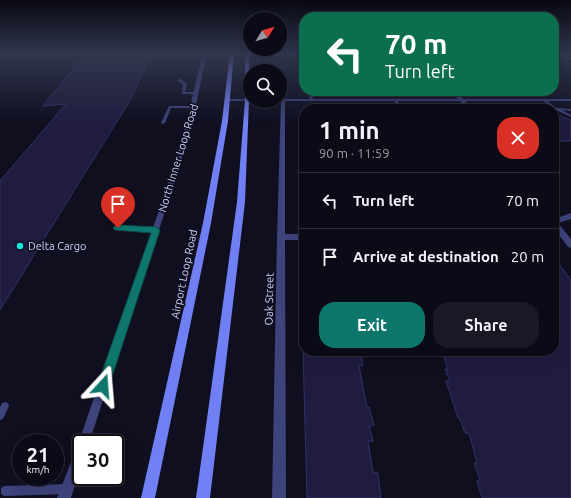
<!DOCTYPE html>
<meta charset="utf-8">
<style>
:root{--surface:#0b0b18;--page:#191925;--text:#f1f3f6;--muted:#9a9ba2;--line:#2b2b37;--accent:#0f766e}
body{margin:0;font-family:Ubuntu,sans-serif;background:var(--page);color:var(--text);height:100vh;display:flex;flex-direction:column;font-size:15px;white-space:nowrap}
*{box-sizing:border-box;margin:0}
p{font-size:13px;color:var(--muted)}
.icon{flex:none;width:22px;height:22px;fill:none;stroke:currentColor;stroke-width:2;stroke-linecap:round;stroke-linejoin:round}
.map{position:relative;flex:1;overflow:hidden}
.sheet{position:absolute;left:299px;top:104px;width:260px;height:252px;display:flex;flex-direction:column;background:var(--surface);border-radius:16px;box-shadow:0 4px 16px #0002,0 0 0 1px var(--line)}
.sheet>*{flex:none}
.hud{position:absolute;left:299px;top:12px;width:260px;height:84px;border-radius:16px;box-shadow:0 4px 16px #0002,0 0 0 1px var(--line);background:#0b6e4f;color:#fff;overflow:hidden}
.needle{width:26px;rotate:53deg}
.buttons{position:absolute;left:243px;top:12px;display:grid;gap:8px}
.buttons a{display:grid;place-items:center;width:44px;height:44px;border-radius:50%;background:var(--surface);box-shadow:0 4px 16px #0002,0 0 0 1px var(--line);font-size:20px}
.speed{position:absolute;left:12px;top:434px;display:flex;gap:8px;font-size:20px;font-weight:700;text-align:center}
.speed>*{display:grid;place-content:center;width:52px;height:52px;border-radius:50%;background:var(--surface);box-shadow:0 4px 16px #0002,0 0 0 1px var(--line);line-height:1}
.speed small{font-size:10px;font-weight:400}
.speed .limit{border:2px solid #111;border-radius:6px;background:#fff;color:#111}
.pin{position:absolute;display:grid;place-items:center;width:34px;height:34px;color:#fff;margin:-41px -17px;border-radius:50% 50% 50% 0;rotate:-45deg;box-shadow:0 0 4px #0007}
.pin .icon{rotate:45deg}
.me{position:absolute;width:44px;margin:-22px;rotate:19deg;stroke-linejoin:round;filter:drop-shadow(0 0 3px #0008)}
.turn{display:flex;align-items:center;gap:14px;height:84px;padding:0 20px;font-size:18px}
.turn .icon{width:52px;height:52px;stroke-width:2.5}
.turn b{display:block;font-size:28px;line-height:34px}
.round{display:grid;place-items:center;flex:none;width:42px;height:42px;border-radius:16px;background:var(--page)}
.overview{display:flex;align-items:center;justify-content:space-between;height:68px;padding:0 20px}
h1{font-size:24px;font-weight:700;line-height:30px}
.button{display:flex;gap:8px;margin-top:auto;padding:8px 20px}
.button a{flex:1;height:46px;border-radius:16px;background:var(--accent);color:#fff;font-size:16px;font-weight:700;line-height:46px;text-align:center}
.button a+a{background:var(--page);color:var(--text)}
ul{padding:0;list-style:none}
li{display:flex;align-items:center;gap:12px;height:56px;padding:0 20px;border-top:1px solid var(--line)}
li div{flex:1}
li b{display:block;font-size:15px}
li em{font-style:normal}
.map>svg:first-child{display:block}
.building{fill:#1f1c3f;stroke:#34306a}
.lines{fill:none;stroke-linecap:round;stroke-linejoin:round}
.service{fill:#3d437b;fill-rule:evenodd}
.minor{fill:#3d437b;fill-rule:evenodd}
.tertiary{fill:#3d437b;fill-rule:evenodd}
.secondary{fill:#707ff4;fill-rule:evenodd}
.route{fill:#0f766e;stroke:#0a4d48}
.poi-dot{fill:#12e7df;stroke:#0f0f20;stroke-width:1.5}
.labels{text-anchor:middle;stroke-width:3.5;stroke-linejoin:round;paint-order:stroke}
.street-label{font-size:11px;fill:#d1d2fb;stroke:#0f0f20}
.poi-label{font-size:11px;fill:#d1d2fb;stroke:#0f0f20;text-anchor:start}
</style>
<div class="map">
<svg width="571" height="498" viewBox="0 0 571 498">
<rect width="100%" height="100%" fill="#0f0f20"/>
<g class="building">
<path d="M 86,53 L 152,53 L 129,102 L 0,310 L 0,181 L 66,104 L 43,106 Z"/>
<path d="M 554,114 L 571,120 L 571,141 L 554,141 Z"/>
<path d="M 554,257 L 571,280 L 571,498 L 482,498 L 477,481 L 480,480 L 474,463 L 477,463 L 469,433 L 465,433 L 460,419 L 458,418 L 446,381 L 450,381 L 445,369 L 448,370 L 442,351 L 554,351 Z"/>
<path d="M 303,351 L 360,351 L 363,365 L 359,366 L 367,408 L 369,407 L 374,425 L 369,426 L 373,441 L 368,441 L 373,472 L 378,473 L 381,498 L 307,498 Z"/>
</g>
<g class="lines">
<g class="service">
<path d="M 196,53 L 198,53 L 198,55 L 204,54 L 205,55 L 196,57 L 195,56 Z"/>
<path d="M 273,53 L 275,53 L 275,54 L 304,53 L 304,55 L 274,56 L 273,55 Z"/>
<path d="M 554,57 L 571,58 L 571,60 L 554,59 Z"/>
<path d="M 178,79 L 180,79 L 187,84 L 185,92 L 197,92 L 199,93 L 197,94 L 182,94 L 183,84 L 178,81 Z"/>
<path d="M 308,91 L 312,91 L 313,101 L 310,100 Z"/>
<path d="M 395,99 L 397,99 L 402,109 L 398,109 L 394,100 Z"/>
<path d="M 543,99 L 545,99 L 556,108 L 571,109 L 571,111 L 562,110 L 571,115 L 571,117 L 554,109 L 507,109 L 509,108 L 551,107 L 543,101 Z"/>
<path d="M 169,106 L 194,106 L 196,107 L 194,108 L 171,108 L 165,123 L 162,124 L 161,123 Z"/>
<path d="M 118,226 L 156,228 L 159,230 L 156,232 L 118,230 L 115,228 Z"/>
<path d="M 5,402 L 8,403 L 9,406 L 3,419 L 0,420 L 0,407 L 2,403 Z"/>
<path d="M 68,484 L 71,486 L 73,489 L 71,492 L 68,494 L 4,496 L 1,494 L 1,488 L 4,486 Z"/>
</g>
<g class="minor">
<path d="M 203,53 L 207,53 L 190,132 L 171,193 L 89,443 L 81,443 L 81,467 L 71,498 L 57,498 L 78,444 L 165,193 L 184,132 Z"/>
<path d="M 281,99 L 285,100 L 285,234 L 304,234 L 304,240 L 285,240 L 286,498 L 272,498 L 277,237 Z"/>
<path d="M 460,99 L 464,99 L 471,109 L 465,109 L 460,100 Z"/>
<path d="M 571,213 L 571,219 L 558,223 L 571,239 L 571,248 L 568,247 L 554,228 L 554,219 Z"/>
</g>
<g class="tertiary">
<path d="M 451,91 L 456,91 L 463,99 L 571,99 L 571,101 L 278,101 L 280,101 L 280,99 L 458,99 Z"/>
<path d="M 226,99 L 250,99 L 250,101 L 252,101 L 228,101 L 226,100 Z"/>
</g>
<g class="secondary">
<path d="M 230,53 L 234,53 L 228,121 L 211,223 L 155,498 L 141,498 L 203,223 L 222,121 Z"/>
<path d="M 245,53 L 249,53 L 249,100 L 245,202 L 210,498 L 196,498 L 237,202 L 245,100 Z"/>
</g>
</g>
<linearGradient id="sky" x2="0" y2="1"><stop stop-color="#080812"/><stop offset="0.43" stop-color="#31374e"/><stop offset="1" stop-color="#31374e" stop-opacity="0"/></linearGradient>
<rect width="571" height="123" fill="url(#sky)"/>
<path class="route" d="M 118,225 L 156,227 L 160,230 L 109,386 L 107,391 L 103,392 L 98,391 L 97,386 L 151,233 L 115,230 L 113,228 L 115,226 Z"/>
<circle class="poi-dot" cx="20" cy="246" r="4"/>
<g class="labels">
<g class="street-label">
<text transform="translate(178 158) rotate(-73)" y="4">North Inner Loop Road</text>
<text transform="translate(184 274) rotate(-78)" y="4">Airport Loop Road</text>
<text transform="translate(269 299) rotate(-89)" y="4">Oak Street</text>
</g>
<g class="poi-label">
<text x="28" y="250">Delta Cargo</text>
</g>
</g>
</svg>
<div class="buttons">
<a><svg class="needle" viewBox="-14 -14 28 28"><path d="M0-13l5 13h-10z" fill="#e53935"/><path d="M0 13l5-13h-10z" fill="#9a9ba2"/></svg></a>
<a><svg class="icon" aria-label="search" viewBox="0 0 24 24"><circle cx="10" cy="10" r="6"/><path d="M15 15l6 6"/></svg></a>
</div>
<div class="speed"><div>21<small>km/h</small></div><div class="limit">30</div></div>
<div class="pin" style="left:118px;top:228px;background:#d93025"><svg class="icon" aria-label="arrive" viewBox="0 0 24 24"><path d="M6 21V4h12l-3 4 3 4H6"/></svg></div>
<svg class="me" style="left:103px;top:386px" viewBox="-20 -20 40 40"><path d="M0-17L14 15 0 8-14 15z" fill="#0f766e" stroke="#fff" stroke-width="4"/></svg>
<div class="hud">
<div class="turn"><svg class="icon" aria-label="left" viewBox="0 0 24 24"><path d="M17 20v-9H6M10 6l-5 5 5 5"/></svg><div><b>70 m</b>Turn left</div></div>
</div>
<section class="sheet">
<div class="overview"><div><h1>1 min</h1><p>90 m · 11:59</p></div><a class="round" style="background:#d93025;color:#fff"><svg class="icon" aria-label="close" viewBox="0 0 24 24"><path d="M6 6l12 12M18 6L6 18"/></svg></a></div>
<ul>
<li><svg class="icon" aria-label="left" viewBox="0 0 24 24"><path d="M17 20v-9H6M10 6l-5 5 5 5"/></svg><div><b>Turn left</b></div><em>70 m</em></li>
<li><svg class="icon" aria-label="arrive" viewBox="0 0 24 24"><path d="M6 21V4h12l-3 4 3 4H6"/></svg><div><b>Arrive at destination</b></div><em>20 m</em></li>
</ul>
<div class="button"><a>Exit</a><a>Share</a></div>
</section>
</div>
